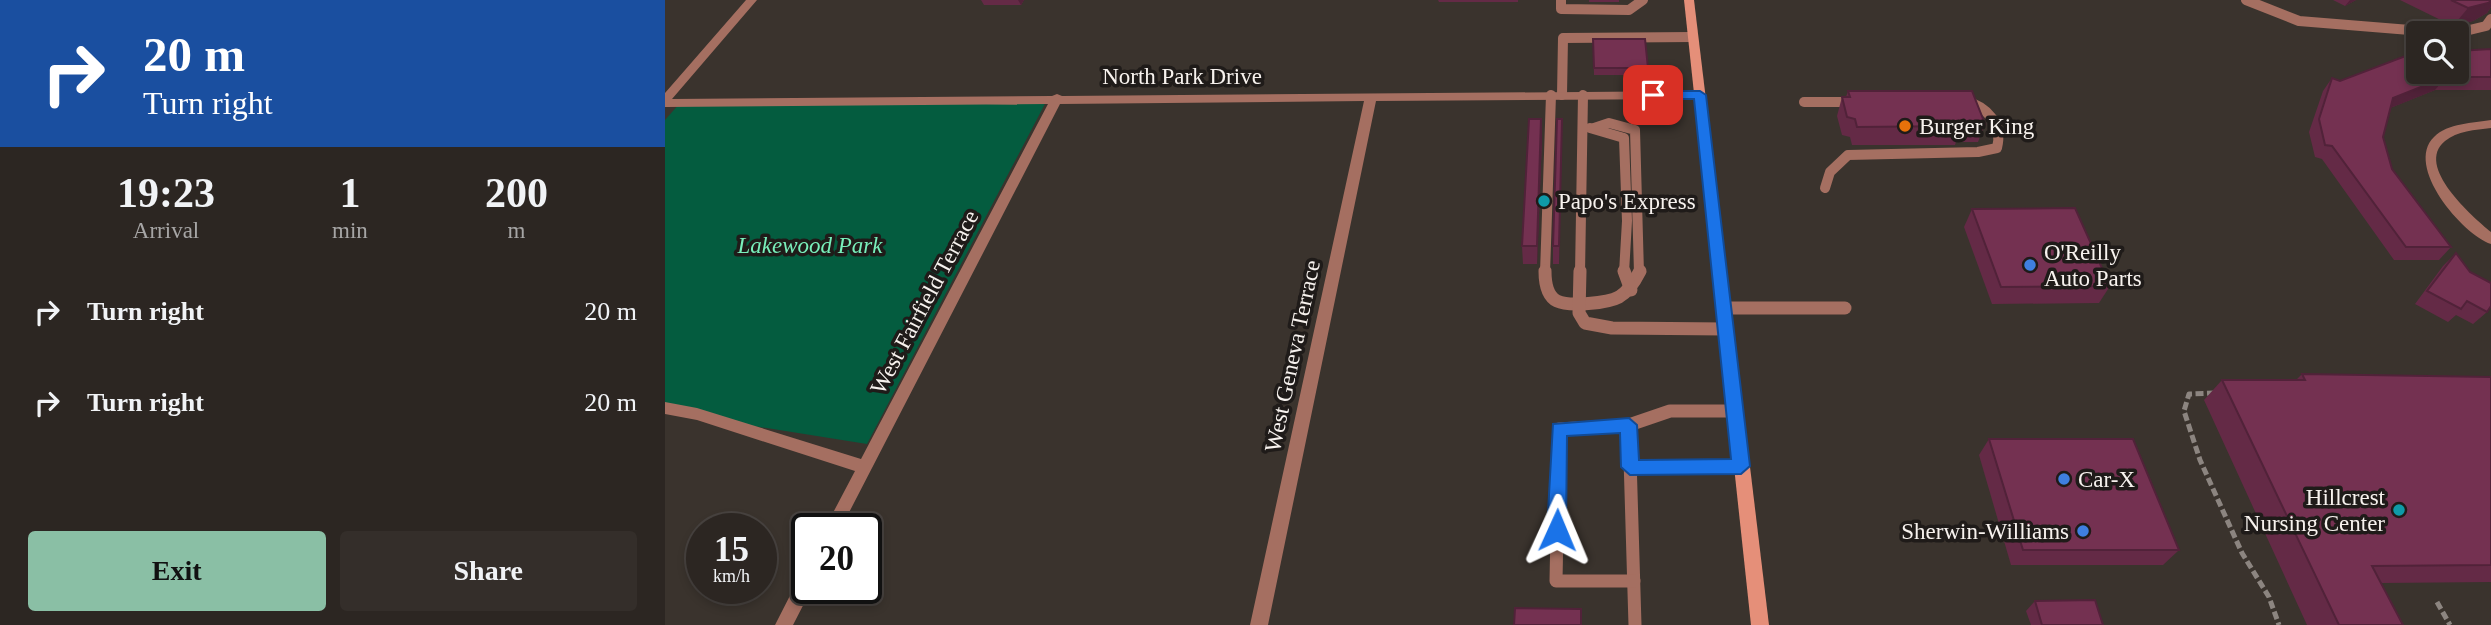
<!DOCTYPE html>
<style>
:root{--surface:#2c2622;--page:#342e2a;--text:#f1f3f6;--muted:#a6a5a5;--line:#484340;--accent:#8abfa5}
body{margin:0;font-family:"Times New Roman",serif;background:var(--page);color:var(--text);height:100vh;display:flex;flex-direction:column;font-size:26px;white-space:nowrap}
*{box-sizing:border-box;margin:0}
p{font-size:23px;color:var(--muted)}
.icon{flex:none;width:38px;height:38px;fill:none;stroke:currentColor;stroke-width:2;stroke-linecap:round;stroke-linejoin:round}
.map{position:relative;flex:1;overflow:hidden}
.details{display:flex;flex-direction:column;background:var(--surface);width:665px}
.details>*{flex:none}
.hud{background:#1a4fa0;color:#fff;overflow:hidden}
.fabs{position:absolute;left:1741px;top:21px;display:grid;gap:14px}
.fabs a{display:grid;place-items:center;width:63px;height:63px;border-radius:7px;background:var(--surface);box-shadow:0 4px 10px #0003,0 0 0 2px var(--line);font-size:35px}
.speed{position:absolute;left:21px;top:513px;display:flex;gap:14px;font-size:35px;font-weight:700;text-align:center}
.speed>*{display:grid;place-content:center;width:91px;height:91px;border-radius:50%;background:var(--surface);box-shadow:0 4px 10px #0003,0 0 0 2px var(--line);line-height:1}
.speed small{font-size:18px;font-weight:400}
.speed .limit{border:4px solid #111;border-radius:10px;background:#fff;color:#111}
.pin{position:absolute;display:grid;place-items:center;width:60px;height:60px;color:#fff;margin:-30px;border-radius:14px;box-shadow:0 4px 10px #0006}
.me{position:absolute;width:77px;margin:-38px;rotate:1deg;stroke-linejoin:round;filter:drop-shadow(0 0 5px #0008)}
.turn{display:flex;align-items:center;gap:24px;height:147px;padding:0 28px;font-size:32px}
.turn .icon{width:91px;height:91px;stroke-width:2.5}
.turn b{display:block;font-size:49px;line-height:60px}
.eta{display:flex;justify-content:space-evenly;align-items:center;height:119px;text-align:center}
.eta b{font-size:42px;font-weight:700;line-height:49px}
.action{display:flex;gap:14px;margin-top:auto;padding:14px 28px}
.action a{flex:1;height:80px;border-radius:7px;background:var(--accent);color:#111;font-size:28px;font-weight:700;line-height:80px;text-align:center}
.action a+a{background:var(--page);color:var(--text)}
ul{padding:0;list-style:none}
li{display:flex;align-items:center;gap:21px;height:91px;padding:0 28px}
li div{flex:1}
li b{display:block;font-size:26px}
li em{font-style:normal}
main{display:flex;flex:1;min-height:0}
.map>svg:first-child{display:block}
.green{fill:#045c3f}
.lines{fill:none;stroke-linecap:round;stroke-linejoin:round}
.path{stroke:#8c8580;stroke-width:5;stroke-dasharray:8 3.5;stroke-linecap:butt}
.lane-far1{stroke:#a56f61;stroke-width:10}
.lane{stroke:#a56f61;stroke-width:13}
.street{fill:#a56f61;fill-rule:evenodd}
.secondary{fill:#e58f79;fill-rule:evenodd}
.wall{fill:#642a46}
.shaded-wall{fill:#512239}
.building{fill:#743151;stroke:#512239;stroke-width:2}
.route{fill:#1a73e8;stroke:#114b97;stroke-width:2}
.food-dot{fill:#e8710a;stroke:#1f1b19;stroke-width:2.5}
.culture-dot{fill:#0f9aa8;stroke:#1f1b19;stroke-width:2.5}
.shop-dot{fill:#3f7fe0;stroke:#1f1b19;stroke-width:2.5}
.labels{text-anchor:middle;stroke-width:7;stroke-linejoin:round;paint-order:stroke}
.street-label{font-size:23px;fill:#f7f2ee;stroke:#1f1b19}
.poi-label{font-size:23px;fill:#f7f2ee;stroke:#1f1b19;text-anchor:start}
.park-label{font-size:23px;font-style:italic;fill:#79efbb;stroke:#1f1b19}
</style>
<main>
<section class="details">
<div class="hud">
<div class="turn"><svg class="icon" aria-label="right" viewBox="0 0 24 24"><path d="M7 20v-9h11M14 6l5 5-5 5"/></svg><div><b>20 m</b>Turn right</div></div>
</div>
<div class="eta">
<div><b>19:23</b><p>Arrival</p></div>
<div><b>1</b><p>min</p></div>
<div><b>200</b><p>m</p></div>
</div>
<ul>
<li><svg class="icon" aria-label="right" viewBox="0 0 24 24"><path d="M7 20v-9h11M14 6l5 5-5 5"/></svg><div><b>Turn right</b></div><em>20 m</em></li>
<li><svg class="icon" aria-label="right" viewBox="0 0 24 24"><path d="M7 20v-9h11M14 6l5 5-5 5"/></svg><div><b>Turn right</b></div><em>20 m</em></li>
</ul>
<div class="action"><a>Exit</a><a>Share</a></div>
</section>
<div class="map">
<svg width="1826" height="625" viewBox="0 0 1826 625">
<rect width="100%" height="100%" fill="#3a332d"/>
<path class="green" d="M 383,98 L 202,444 L 0,412 L 0,120 L 15,103 Z"/>
<g class="lines">
<g class="path">
<path d="M 1550,393 L 1524,394 L 1519,411 L 1535,460 L 1577,553 L 1604,597 L 1614,625"/>
<path d="M 1772,602 L 1785,625"/>
</g>
<g class="lane-far1">
<path d="M 896,0 L 896,9 L 964,10 L 978,0"/>
<path d="M 1581,0 L 1634,21 L 1782,33"/>
<path d="M 1792,33 L 1821,26 L 1826,19"/>
<path d="M 897,95 L 898,38 L 1028,37"/>
<path d="M 1139,102 L 1190,102"/>
<path d="M 925,128 L 959,138 L 962,221 L 959,273"/>
<path d="M 929,128 L 944,123 L 970,130 L 974,273"/>
<path d="M 1160,188 L 1165,172 L 1183,155 L 1313,152 L 1332,148 C 1338,124 1322,106 1299,101"/>
<path d="M 880,273 L 886,95"/>
<path d="M 915,273 L 918,95"/>
</g>
<g class="lane">
<path d="M 880,271 C 880,281 882,296 892,301 C 904,307 943,303 954,297 C 964,291 970,281 975,271"/>
<path d="M 915,271 L 914,313 L 920,323 L 947,328 L 1061,329"/>
<path d="M 959,271 L 966,290"/>
<path d="M 1058,308 L 1180,308"/>
<path d="M 964,425 L 970,625"/>
<path d="M 965,467 L 1076,466"/>
<path d="M 969,581 L 891,581 L 894,429 L 964,425 L 1005,411 L 1070,411"/>
</g>
<g class="street">
<path d="M 81,0 L 92,0 L 7,99 L 387,96 L 392,94 L 397,96 L 1035,91 L 1041,95 L 1035,99 L 711,101 L 603,625 L 585,625 L 699,101 L 395,104 L 176,528 L 160,528 L 190,471 L 32,420 L 0,414 L 0,402 L 32,408 L 196,459 L 383,104 L 0,107 L 0,93 Z"/>
<path d="M 1826,120 L 1826,128 C 1810,130 1792,131 1780,141 C 1749,166 1808,217 1826,232 L 1826,244 C 1797,234 1739,166 1769,137 C 1783,123 1808,123 1826,120 Z"/>
<path d="M 142,572 L 142,588 L 147,588 L 128,625 L 110,625 L 136,574 Z"/>
</g>
<path class="secondary" d="M 1019,0 L 1029,0 L 1104,625 L 1086,625 Z"/>
</g>
<g class="wall">
<path d="M 316,0 L 359,0 L 356,5 L 319,5 Z"/>
<path d="M 773,0 L 853,0 L 853,2 L 774,2 Z"/>
<rect x="924" y="0" width="30" height="2"/>
<path d="M 1668,0 L 1691,0 L 1680,6 Z"/>
<path d="M 1735,0 L 1826,0 L 1826,7 L 1822,13 L 1808,21 L 1788,26 Z"/>
<path d="M 928,39 L 983,68 L 982,75 L 929,75 Z"/>
<path d="M 1826,49 L 1826,90 L 1770,90 L 1725,108 L 1718,137 L 1727,169 L 1786,247 L 1774,260 L 1729,260 L 1657,159 L 1650,157 L 1644,132 L 1658,91 L 1667,78 L 1675,81 Z"/>
<path d="M 1183,91 L 1320,124 L 1313,142 L 1291,142 L 1290,145 L 1187,145 L 1185,137 L 1177,135 L 1172,116 L 1177,97 L 1181,97 Z"/>
<path d="M 876,119 L 877,138 L 872,264 L 858,264 L 857,246 Z"/>
<path d="M 897,119 L 894,264 L 888,264 L 888,246 Z"/>
<path d="M 1307,209 L 1445,286 L 1434,303 L 1327,304 L 1299,227 Z"/>
<path d="M 1791,253 L 1822,312 L 1808,324 L 1791,315 L 1783,322 L 1750,304 L 1778,266 Z"/>
<path d="M 1637,374 L 1826,377 L 1826,582 L 1716,583 L 1738,625 L 1642,625 L 1539,400 L 1557,380 L 1631,380 Z"/>
<path d="M 1324,439 L 1514,550 L 1498,565 L 1346,565 L 1314,455 Z"/>
<path d="M 1370,601 L 1438,625 L 1366,625 L 1361,611 Z"/>
</g>
<g class="shaded-wall">
<path d="M 353,0 L 359,0 L 356,5 Z"/>
<path d="M 1685,0 L 1691,0 L 1680,6 Z"/>
<path d="M 1826,1 L 1826,7 L 1822,13 L 1808,21 L 1788,26 L 1803,8 Z"/>
<path d="M 1781,77 L 1770,90 L 1718,111 L 1728,98 Z"/>
<path d="M 876,119 L 877,138 L 872,264 L 872,246 Z"/>
<path d="M 897,119 L 897,138 L 894,264 L 894,246 Z"/>
</g>
<g class="building">
<path d="M 1786,0 L 1826,0 L 1826,1 L 1823,3 L 1803,8 Z"/>
<path d="M 928,39 L 980,39 L 983,68 L 929,68 Z"/>
<path d="M 1826,49 L 1826,77 L 1781,77 L 1728,98 L 1718,137 L 1727,169 L 1786,247 L 1741,247 L 1667,146 L 1660,145 L 1654,119 L 1667,78 L 1675,81 L 1751,52 L 1754,52 L 1754,72 L 1792,72 L 1792,51 Z"/>
<path d="M 1183,91 L 1307,91 L 1320,124 L 1296,124 L 1298,126 L 1192,127 L 1190,119 L 1182,117 L 1177,97 L 1185,97 Z"/>
<path d="M 864,119 L 876,119 L 872,246 L 857,246 Z"/>
<path d="M 892,119 L 897,119 L 894,246 L 888,246 Z"/>
<path d="M 1410,208 L 1445,286 L 1336,287 L 1307,209 Z"/>
<path d="M 1791,253 L 1805,272 L 1826,283 L 1826,306 L 1822,312 L 1802,301 L 1796,309 L 1762,291 Z"/>
<path d="M 1637,374 L 1826,377 L 1826,565 L 1707,566 L 1738,625 L 1674,625 L 1557,380 L 1640,380 Z"/>
<path d="M 1324,439 L 1468,439 L 1514,550 L 1358,550 Z"/>
<path d="M 1430,600 L 1438,625 L 1377,625 L 1370,601 Z"/>
<path d="M 850,608 L 916,609 L 916,625 L 849,625 Z"/>
</g>
<path class="route" d="M 1035,91 L 1041,95 L 1085,466 L 1076,474 L 965,475 L 956,467 L 955,433 L 902,436 L 901,530 L 898,536 L 892,539 L 885,536 L 882,530 L 888,424 L 964,418 L 972,425 L 974,460 L 1066,459 L 1029,99 L 988,99 L 981,95 L 988,91 Z"/>
<circle class="food-dot" cx="1240" cy="126" r="7"/>
<g class="culture-dot">
<circle cx="879" cy="201" r="7"/>
<circle cx="1734" cy="510" r="7"/>
</g>
<g class="shop-dot">
<circle cx="1365" cy="265" r="7"/>
<circle cx="1399" cy="479" r="7"/>
<circle cx="1418" cy="531" r="7"/>
</g>
<g class="labels">
<g class="street-label">
<text x="517" y="84">North Park Drive</text>
<text transform="translate(259 302) rotate(-62)" y="8">West Fairfield Terrace</text>
<text transform="translate(627 356) rotate(-78)" y="8">West Geneva Terrace</text>
</g>
<g class="poi-label">
<text x="1254" y="134">Burger King</text>
<text x="893" y="209">Papo's Express</text>
<text x="1379" y="260">O'Reilly<tspan x="1379" dy="26">Auto Parts</tspan></text>
<text x="1413" y="487">Car-X</text>
<text x="1720" y="505" text-anchor="end">Hillcrest<tspan x="1720" dy="26">Nursing Center</tspan></text>
<text x="1404" y="539" text-anchor="end">Sherwin-Williams</text>
</g>
<g class="park-label">
<text x="145" y="253">Lakewood Park</text>
</g>
</g>
</svg>
<div class="fabs">
<a><svg class="icon" aria-label="search" viewBox="0 0 24 24"><circle cx="10" cy="10" r="6"/><path d="M15 15l6 6"/></svg></a>
</div>
<div class="speed"><div>15<small>km/h</small></div><div class="limit">20</div></div>
<div class="pin" style="left:988px;top:95px;background:#d93025"><svg class="icon" aria-label="arrive" viewBox="0 0 24 24"><path d="M6 21V4h12l-3 4 3 4H6"/></svg></div>
<svg class="me" style="left:892px;top:530px" viewBox="-20 -20 40 40"><path d="M0-17L14 15 0 8-14 15z" fill="#1a73e8" stroke="#fff" stroke-width="4"/></svg>
</div>
</main>
